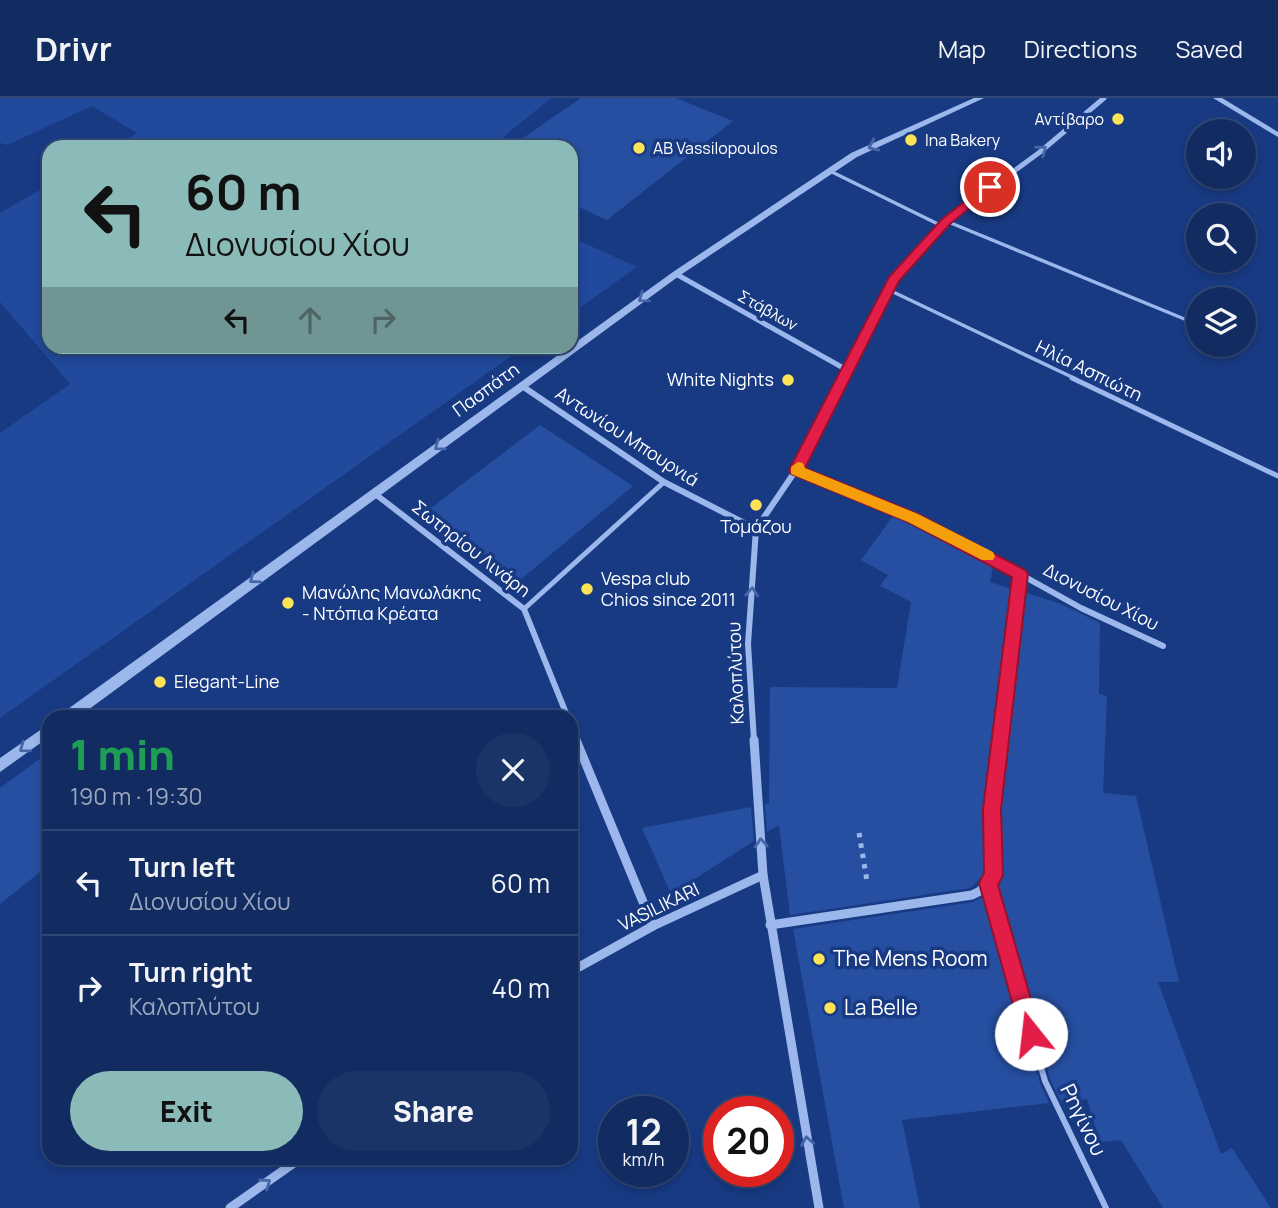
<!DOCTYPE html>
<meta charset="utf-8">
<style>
:root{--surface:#122c62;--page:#1b3468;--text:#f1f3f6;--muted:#9ca7be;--line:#314877;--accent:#8bbbb9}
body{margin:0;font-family:Manrope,sans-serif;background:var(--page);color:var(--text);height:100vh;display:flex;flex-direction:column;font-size:26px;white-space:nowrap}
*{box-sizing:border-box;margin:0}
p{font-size:23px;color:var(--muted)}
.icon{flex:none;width:38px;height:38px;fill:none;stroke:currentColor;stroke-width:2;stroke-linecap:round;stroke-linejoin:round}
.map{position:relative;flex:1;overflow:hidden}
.sheet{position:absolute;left:42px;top:612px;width:536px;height:455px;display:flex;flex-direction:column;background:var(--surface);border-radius:21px;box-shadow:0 4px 10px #0003,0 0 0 2px var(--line)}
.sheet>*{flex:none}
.banner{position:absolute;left:42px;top:42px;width:536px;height:214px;border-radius:21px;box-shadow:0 4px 10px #0003,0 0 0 2px var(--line);background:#8bbbb9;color:#111;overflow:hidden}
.controls{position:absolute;left:1186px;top:21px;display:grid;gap:14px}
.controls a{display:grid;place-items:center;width:70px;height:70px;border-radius:50%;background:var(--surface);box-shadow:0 4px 10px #0003,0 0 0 2px var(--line);font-size:35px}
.speed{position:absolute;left:598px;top:998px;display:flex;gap:14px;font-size:35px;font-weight:700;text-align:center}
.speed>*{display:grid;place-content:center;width:91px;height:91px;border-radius:50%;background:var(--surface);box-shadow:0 4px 10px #0003,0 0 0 2px var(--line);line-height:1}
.speed small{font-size:18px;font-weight:400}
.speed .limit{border:10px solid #d22;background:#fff;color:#111}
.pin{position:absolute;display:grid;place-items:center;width:60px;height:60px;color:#fff;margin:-30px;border:4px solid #fff;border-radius:50%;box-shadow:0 2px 7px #0007}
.me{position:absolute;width:77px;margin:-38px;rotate:344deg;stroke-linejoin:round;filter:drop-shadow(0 0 5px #0008)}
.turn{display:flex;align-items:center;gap:24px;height:147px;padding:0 28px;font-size:32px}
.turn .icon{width:91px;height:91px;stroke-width:2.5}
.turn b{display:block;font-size:49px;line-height:60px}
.lanes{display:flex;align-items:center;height:66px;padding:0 28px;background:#0003;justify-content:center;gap:35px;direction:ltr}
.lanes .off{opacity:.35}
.round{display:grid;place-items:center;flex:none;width:74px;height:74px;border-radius:37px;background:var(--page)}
.overview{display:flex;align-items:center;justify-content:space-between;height:119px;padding:0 28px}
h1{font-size:42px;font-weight:800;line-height:52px;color:#1e9e55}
.cta{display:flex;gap:14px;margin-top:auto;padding:14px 28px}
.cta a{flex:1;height:80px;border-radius:42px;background:var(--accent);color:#111;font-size:28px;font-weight:800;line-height:80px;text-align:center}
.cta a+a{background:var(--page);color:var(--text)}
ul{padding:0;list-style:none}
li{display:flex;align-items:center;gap:21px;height:105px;padding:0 28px;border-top:2px solid var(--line)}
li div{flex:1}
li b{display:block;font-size:26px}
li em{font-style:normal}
header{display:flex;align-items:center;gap:42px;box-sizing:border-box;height:98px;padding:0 35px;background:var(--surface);border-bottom:2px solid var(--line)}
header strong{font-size:33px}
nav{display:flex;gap:38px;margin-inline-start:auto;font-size:24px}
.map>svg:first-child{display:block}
.green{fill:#21499c}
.building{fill:#264fa2}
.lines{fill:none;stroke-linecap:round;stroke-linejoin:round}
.path{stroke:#9cb7ec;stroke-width:5;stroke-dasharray:4.5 6;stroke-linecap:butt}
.service-far2{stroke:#9cb7ec;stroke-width:3.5}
.service-far1{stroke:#9cb7ec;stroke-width:5}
.service{stroke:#9cb7ec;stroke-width:6}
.minor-far2{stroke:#9cb7ec;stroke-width:5}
.minor-far1{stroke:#9cb7ec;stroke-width:6}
.minor{stroke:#9cb7ec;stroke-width:9}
.tertiary{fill:#9cb7ec;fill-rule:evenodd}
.oneway{stroke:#4666a8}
.route{fill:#e11d48;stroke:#92132f;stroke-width:2}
.slow{fill:#f59e0b}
.poi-dot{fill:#ffe357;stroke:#183a83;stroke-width:2.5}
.labels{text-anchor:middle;stroke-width:7;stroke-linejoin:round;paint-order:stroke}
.far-poi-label{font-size:16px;fill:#fff;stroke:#183a83;text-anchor:start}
.far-street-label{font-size:16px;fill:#fff;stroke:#183a83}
.street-label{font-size:18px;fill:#fff;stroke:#183a83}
.poi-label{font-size:18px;fill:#fff;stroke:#183a83;text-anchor:start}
.near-poi-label{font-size:21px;fill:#fff;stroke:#183a83;text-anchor:start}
.near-street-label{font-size:21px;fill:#fff;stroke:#183a83}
</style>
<header>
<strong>Drivr</strong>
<nav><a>Map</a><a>Directions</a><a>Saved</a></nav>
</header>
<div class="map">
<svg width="1278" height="1110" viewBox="0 0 1278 1110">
<rect width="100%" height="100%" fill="#183a83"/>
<g class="green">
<path d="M 0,0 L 551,0 L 491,49 L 114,49 L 137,35 L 92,8 L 7,47 L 0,45 Z"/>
<path d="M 49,87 L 49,248 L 524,249 L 0,620 L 0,335 L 70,286 L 0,204 L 0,115 Z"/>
<path d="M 571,139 L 637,169 L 571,216 Z"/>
</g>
<g class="building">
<path d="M 581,0 L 676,0 L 733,23 L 607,122 L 570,105 L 570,49 L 510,49 Z"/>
<path d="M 540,327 L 633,388 L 519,483 L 427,413 Z"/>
<path d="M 893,418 L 993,469 L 990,484 L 1012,491 L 985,710 L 987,774 L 970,790 L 790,817 L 779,727 L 767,734 L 765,706 L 769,705 L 770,589 L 897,590 L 911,504 L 880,488 L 888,477 L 861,462 Z"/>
<path d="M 1024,494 L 1061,506 L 1100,525 L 1099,596 L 1107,598 L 1103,695 L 1136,698 L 1179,884 L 1158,884 L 1221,1056 L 1232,1050 L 1271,1110 L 1163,1110 L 1121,1042 L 1100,1044 L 1087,1001 L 1061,1004 L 1050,981 L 995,787 L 1001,777 L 999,711 Z"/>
<path d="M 49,654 L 49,767 L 0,806 L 0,690 Z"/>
<path d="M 751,709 L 754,743 L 671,796 L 642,730 Z"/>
<path d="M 986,797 L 1040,985 L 1049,1005 L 902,1022 L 920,1110 L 844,1110 L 793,831 L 973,804 Z"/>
</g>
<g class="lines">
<path class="path" d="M 859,735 L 867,783"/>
<g class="service-far2">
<path d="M 830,73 L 942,128"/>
<path d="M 946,123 L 1199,227"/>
<path d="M 889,192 L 1076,281"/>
</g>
<g class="service-far1">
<path d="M 1072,280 L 1278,378"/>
<path d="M 524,511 L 664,384"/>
</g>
<path class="service" d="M 988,785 L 1045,983 L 1106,1110"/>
<g class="minor-far2">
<path d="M 676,176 L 847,272"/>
<path d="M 842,281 L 893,182 L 946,123 L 1040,54 L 1104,0"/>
</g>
<g class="minor-far1">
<path d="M 522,288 L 664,384 L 756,431"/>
<path d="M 796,372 L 913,420 L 966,446 L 1081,510 L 1163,548"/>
<path d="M 374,395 L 524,511 L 568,620"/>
<path d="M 570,626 L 577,643"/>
<path d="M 754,643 L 748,546 L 756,431 L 796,372 L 843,280"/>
<path d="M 1000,643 L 1020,476"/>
</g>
<g class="minor">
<path d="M 576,642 L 653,828"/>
<path d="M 754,642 L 763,777 L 819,1110"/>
<path d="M 770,827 L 972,797 L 980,793 L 994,777 L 992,711 L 1000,642"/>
<path d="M 570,874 L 653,828 L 763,777"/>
<path d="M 230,1110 L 301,1060"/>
</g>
<g class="tertiary">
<path d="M 974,0 L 984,0 L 857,59 L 679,178 L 77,620 L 60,620 L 61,616 L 673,174 L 851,55 Z"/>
<path d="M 1213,0 L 1222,0 L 1278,34 L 1278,39 Z"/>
<path d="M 49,626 L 49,639 L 0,674 L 0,660 Z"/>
</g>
</g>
<defs><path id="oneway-chevron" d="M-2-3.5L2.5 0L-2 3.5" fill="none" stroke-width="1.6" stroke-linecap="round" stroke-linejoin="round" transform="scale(1.75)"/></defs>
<g class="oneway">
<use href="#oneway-chevron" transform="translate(873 48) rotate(156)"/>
<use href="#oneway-chevron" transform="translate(1042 52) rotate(-37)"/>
<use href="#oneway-chevron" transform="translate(643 200) rotate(144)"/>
<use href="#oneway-chevron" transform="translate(439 348) rotate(144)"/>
<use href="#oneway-chevron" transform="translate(254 481) rotate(144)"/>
<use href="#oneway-chevron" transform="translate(752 494) rotate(-86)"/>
<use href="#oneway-chevron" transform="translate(24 650) rotate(144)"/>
<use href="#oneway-chevron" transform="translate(761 745) rotate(-94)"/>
<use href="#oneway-chevron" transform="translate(807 1043) rotate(-100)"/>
<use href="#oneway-chevron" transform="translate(266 1085) rotate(-35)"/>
</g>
<path class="route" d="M 986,87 L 995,89 L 950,126 L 899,183 L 805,370 L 918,416 L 1025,472 L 1028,476 L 1001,711 L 1003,777 L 998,787 L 1041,936 L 1038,943 L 1031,946 L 1024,943 L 1021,936 L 979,785 L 984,775 L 983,711 L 1012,479 L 908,424 L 791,376 L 789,372 L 889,179 L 942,121 Z"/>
<path class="slow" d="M 798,364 L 803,365 L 805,370 L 918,416 L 993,454 L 995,458 L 993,462 L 982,462 L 908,424 L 791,376 L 791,369 Z"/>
<g class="poi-dot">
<circle cx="1118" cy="21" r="7"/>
<circle cx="911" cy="42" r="7"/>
<circle cx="639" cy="50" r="7"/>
<circle cx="788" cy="282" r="7"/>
<circle cx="756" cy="407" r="7"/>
<circle cx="587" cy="491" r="7"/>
<circle cx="288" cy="505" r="7"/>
<circle cx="160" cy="584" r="7"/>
<circle cx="819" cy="861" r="7"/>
<circle cx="830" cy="910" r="7"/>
</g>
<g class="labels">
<g class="far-poi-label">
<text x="1104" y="27" text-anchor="end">Αντίβαρο</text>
<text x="925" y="48">Ina Bakery</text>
<text x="653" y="56">AB Vassilopoulos</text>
</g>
<g class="far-street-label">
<text transform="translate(768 212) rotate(29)" y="6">Στάβλων</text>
</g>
<g class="street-label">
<text transform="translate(1089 273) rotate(26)" y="6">Ηλία Ασπιώτη</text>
<text transform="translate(486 292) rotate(-36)" y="6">Πασπάτη</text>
<text transform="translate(627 339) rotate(33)" y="6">Αντωνίου Μπουρνιά</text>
<text transform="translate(471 451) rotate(38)" y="6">Σωτηρίου Λινάρη</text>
<text transform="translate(1101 499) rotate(27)" y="6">Διονυσίου Χίου</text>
<text transform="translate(736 575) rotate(-92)" y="6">Καλοπλύτου</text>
<text transform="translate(659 809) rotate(-26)" y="6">VASILIKARI</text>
</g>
<g class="poi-label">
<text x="774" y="288" text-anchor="end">White Nights</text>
<text x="756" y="435" text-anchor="middle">Τομάζου</text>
<text x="601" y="487">Vespa club<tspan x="601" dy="21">Chios since 2011</tspan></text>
<text x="302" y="501">Μανώλης Μανωλάκης<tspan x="302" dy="21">- Ντόπια Κρέατα</tspan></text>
<text x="174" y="590">Elegant-Line</text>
</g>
<g class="near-poi-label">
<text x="833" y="868">The Mens Room</text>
<text x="844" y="917">La Belle</text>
</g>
<g class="near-street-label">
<text transform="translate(1083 1022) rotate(64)" y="7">Ρηγίνου</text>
</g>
</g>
</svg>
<div class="controls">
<a><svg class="icon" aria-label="sound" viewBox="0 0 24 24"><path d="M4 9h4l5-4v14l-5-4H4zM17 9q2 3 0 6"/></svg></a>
<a><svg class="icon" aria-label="search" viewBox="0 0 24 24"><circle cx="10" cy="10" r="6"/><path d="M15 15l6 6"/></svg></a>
<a><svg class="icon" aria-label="layers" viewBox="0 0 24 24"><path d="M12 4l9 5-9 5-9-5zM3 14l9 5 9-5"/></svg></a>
</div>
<div class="speed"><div>12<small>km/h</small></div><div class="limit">20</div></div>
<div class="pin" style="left:990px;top:89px;background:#d93025"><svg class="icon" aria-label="arrive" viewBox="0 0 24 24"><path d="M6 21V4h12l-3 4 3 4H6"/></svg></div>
<svg class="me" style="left:1031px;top:936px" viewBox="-20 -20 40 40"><circle r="19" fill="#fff"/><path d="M0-13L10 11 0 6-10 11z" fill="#e11d48"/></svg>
<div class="banner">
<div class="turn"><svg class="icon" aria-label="left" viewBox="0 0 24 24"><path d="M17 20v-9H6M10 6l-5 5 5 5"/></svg><div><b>60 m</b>Διονυσίου Χίου</div></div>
<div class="lanes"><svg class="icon" aria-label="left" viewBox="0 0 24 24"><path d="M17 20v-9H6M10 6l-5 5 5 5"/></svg><svg class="icon off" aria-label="ahead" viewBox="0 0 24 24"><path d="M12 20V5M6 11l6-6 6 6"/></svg><svg class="icon off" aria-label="right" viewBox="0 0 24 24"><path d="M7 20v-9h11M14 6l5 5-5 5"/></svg></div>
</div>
<section class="sheet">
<div class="overview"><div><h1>1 min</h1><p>190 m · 19:30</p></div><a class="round"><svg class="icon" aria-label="close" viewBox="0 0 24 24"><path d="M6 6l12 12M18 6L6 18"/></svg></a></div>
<ul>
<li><svg class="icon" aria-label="left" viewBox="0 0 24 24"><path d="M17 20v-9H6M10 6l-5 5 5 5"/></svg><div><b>Turn left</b><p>Διονυσίου Χίου</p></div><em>60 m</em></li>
<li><svg class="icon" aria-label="right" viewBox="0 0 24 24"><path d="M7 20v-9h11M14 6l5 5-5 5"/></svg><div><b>Turn right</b><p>Καλοπλύτου</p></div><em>40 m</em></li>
</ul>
<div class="cta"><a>Exit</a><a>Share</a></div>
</section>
</div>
